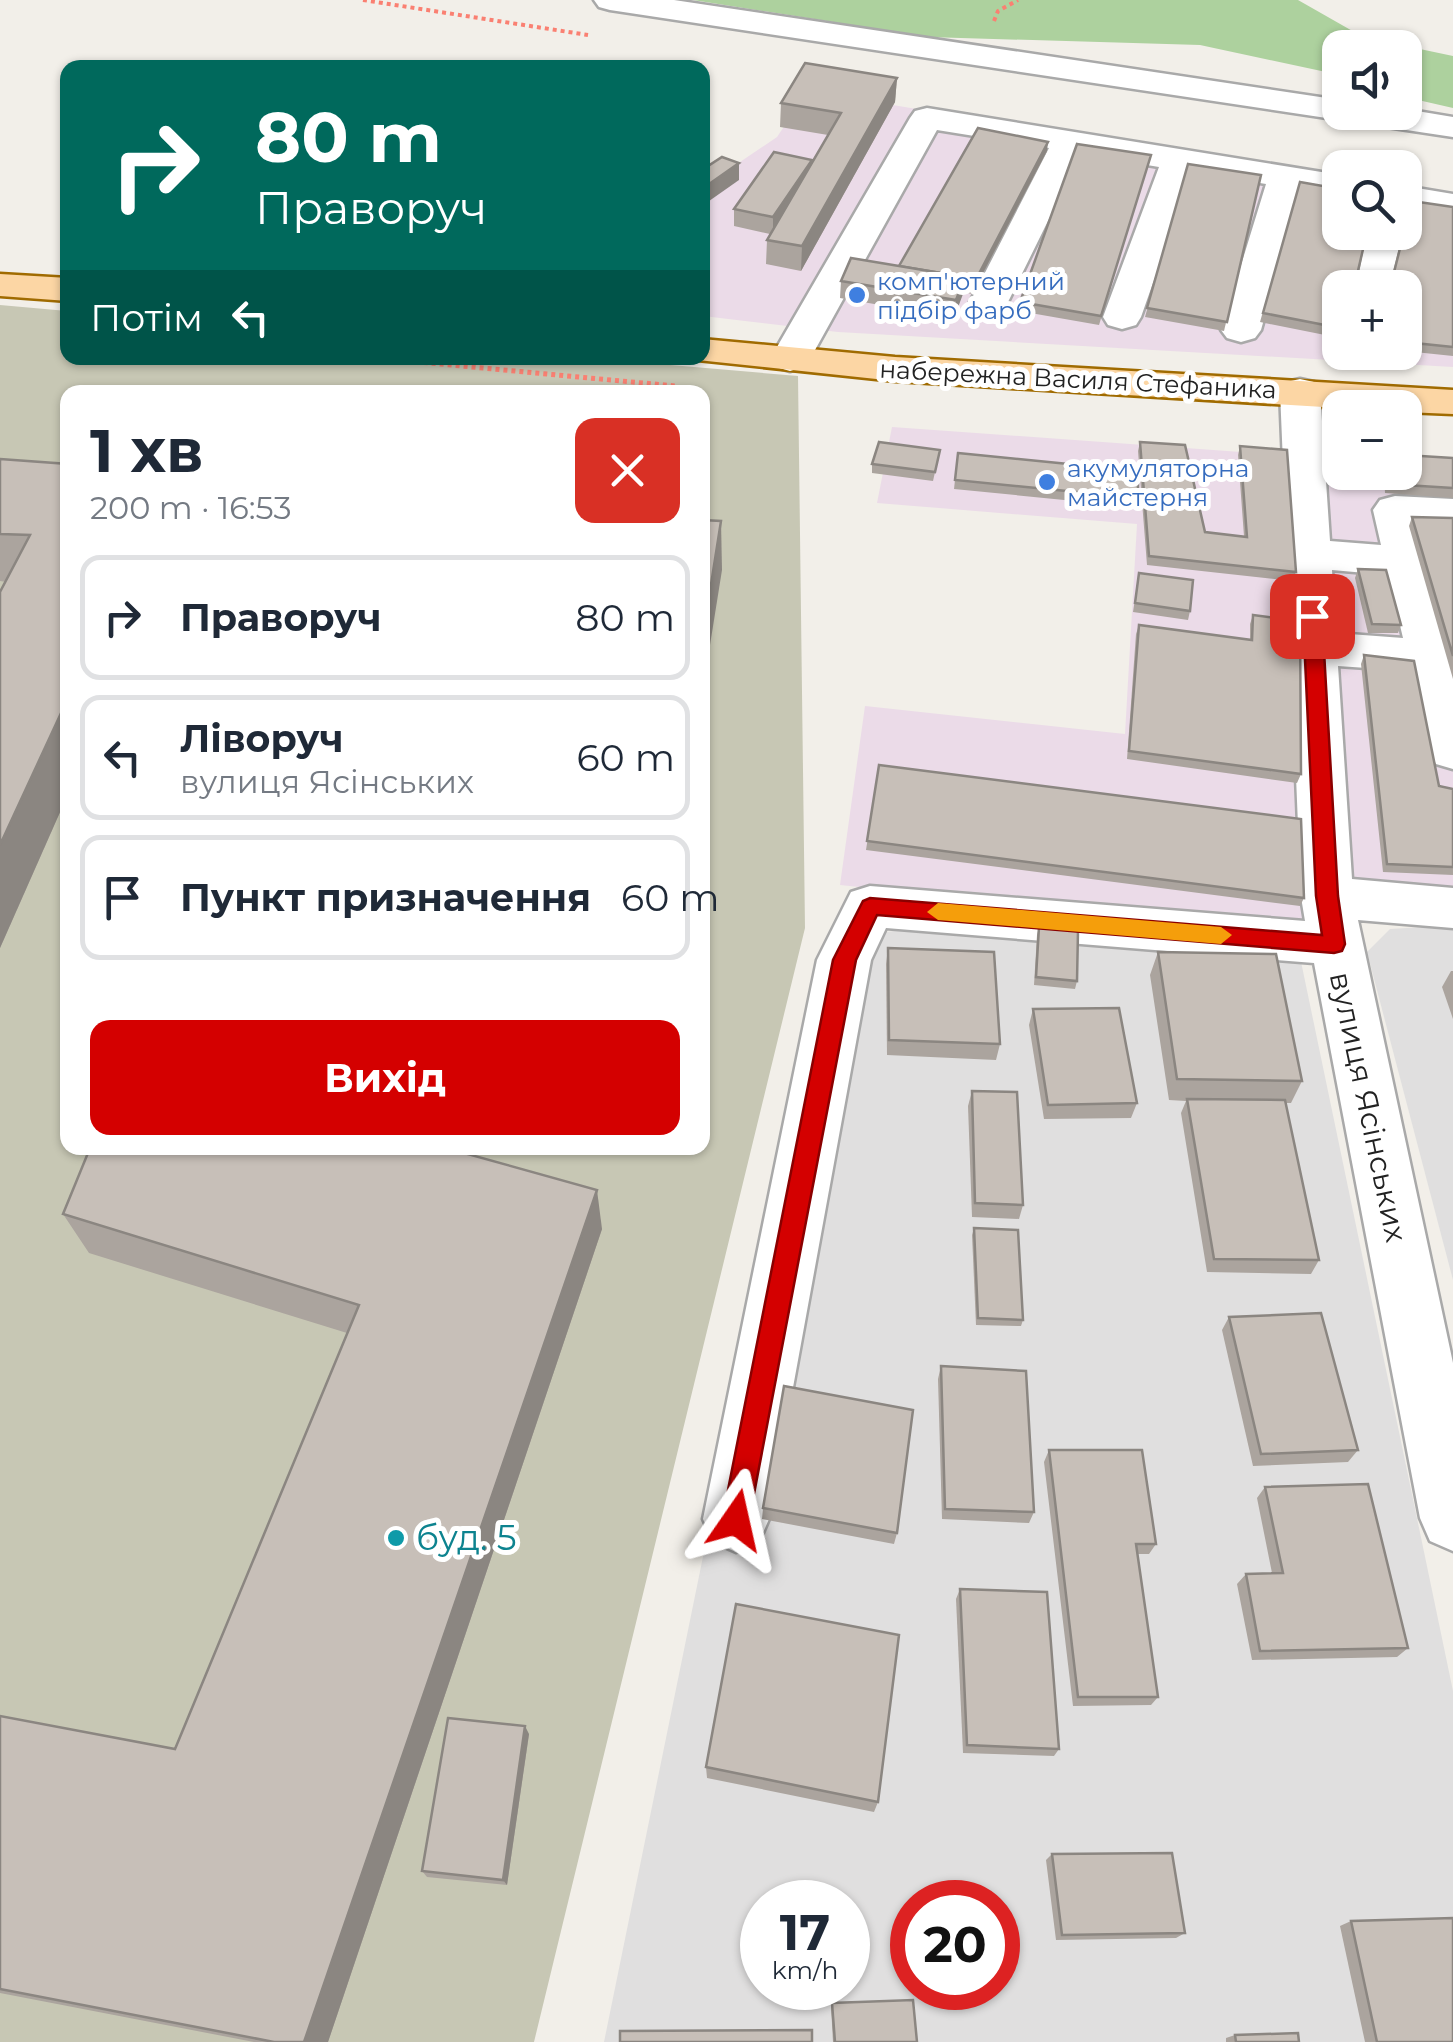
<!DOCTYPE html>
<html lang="uk">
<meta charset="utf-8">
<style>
:root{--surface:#fff;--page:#f6f6f7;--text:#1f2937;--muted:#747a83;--line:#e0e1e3;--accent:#d40000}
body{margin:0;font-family:Montserrat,sans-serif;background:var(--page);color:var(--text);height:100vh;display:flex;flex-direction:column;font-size:38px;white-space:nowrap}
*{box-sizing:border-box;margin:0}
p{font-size:32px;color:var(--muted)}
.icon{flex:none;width:55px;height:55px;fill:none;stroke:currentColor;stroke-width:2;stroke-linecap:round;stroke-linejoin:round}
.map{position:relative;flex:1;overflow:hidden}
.details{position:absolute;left:60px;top:385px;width:650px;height:770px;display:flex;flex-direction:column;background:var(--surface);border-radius:20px;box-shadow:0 2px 8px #0004}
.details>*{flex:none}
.hud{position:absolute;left:60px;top:60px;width:650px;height:305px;border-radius:20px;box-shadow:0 2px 8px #0004;background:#00695c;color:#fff;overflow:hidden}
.tools{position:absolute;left:1322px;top:30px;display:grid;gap:20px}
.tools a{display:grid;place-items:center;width:100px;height:100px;border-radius:20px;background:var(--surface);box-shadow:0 2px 8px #0004;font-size:50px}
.speed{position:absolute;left:740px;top:1880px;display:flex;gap:20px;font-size:50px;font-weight:700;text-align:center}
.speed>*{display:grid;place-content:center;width:130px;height:130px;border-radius:50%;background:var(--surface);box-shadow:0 2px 8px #0004;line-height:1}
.speed small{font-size:25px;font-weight:400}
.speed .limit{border:15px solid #d22;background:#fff;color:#111}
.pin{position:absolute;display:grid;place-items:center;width:85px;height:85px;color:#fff;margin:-42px;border-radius:20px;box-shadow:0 5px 15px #0006}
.me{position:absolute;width:110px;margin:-55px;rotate:11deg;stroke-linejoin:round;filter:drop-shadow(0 0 8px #0008)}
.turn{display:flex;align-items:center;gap:35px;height:210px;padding:0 30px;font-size:45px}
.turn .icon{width:130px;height:130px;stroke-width:2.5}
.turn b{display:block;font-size:70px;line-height:85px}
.then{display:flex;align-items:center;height:95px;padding:0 30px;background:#0003;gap:20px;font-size:38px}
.round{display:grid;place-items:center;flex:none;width:105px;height:105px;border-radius:20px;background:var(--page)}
.summary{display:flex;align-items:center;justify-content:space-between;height:170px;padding:0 30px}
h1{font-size:60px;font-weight:700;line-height:75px}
.cta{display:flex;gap:20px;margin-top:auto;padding:20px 30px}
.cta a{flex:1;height:115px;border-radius:20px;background:var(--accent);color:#fff;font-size:40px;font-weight:700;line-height:115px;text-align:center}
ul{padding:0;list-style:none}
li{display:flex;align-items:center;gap:30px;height:125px;margin:0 20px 15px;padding:0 10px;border:5px solid var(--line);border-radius:20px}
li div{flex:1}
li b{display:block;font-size:38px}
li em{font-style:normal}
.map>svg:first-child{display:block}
.residential{fill:#e0dfdf;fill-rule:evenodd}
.industrial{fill:#ebdbe8;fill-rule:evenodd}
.construction{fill:#c7c7b4;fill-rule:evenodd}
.forest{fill:#add19e}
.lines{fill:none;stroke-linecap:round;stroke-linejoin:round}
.minor-casing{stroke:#a9a9a9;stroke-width:5}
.major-casing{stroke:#a06b00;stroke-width:5}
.path-far1{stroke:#fa8072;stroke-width:4;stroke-dasharray:4 4;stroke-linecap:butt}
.path{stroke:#fa8072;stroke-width:5;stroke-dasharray:4 4;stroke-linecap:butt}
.minor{fill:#fff;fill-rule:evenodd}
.major{fill:#fcd6a4;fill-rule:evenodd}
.wall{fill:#aba49e}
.shaded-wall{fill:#8b8681}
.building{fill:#c7bfb8;stroke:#8b8681;stroke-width:2.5}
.route{fill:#d40000;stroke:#8a0000;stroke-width:2.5}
.slow{fill:#f59e0b}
.shop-dot{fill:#3f7fe0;stroke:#fff;stroke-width:4}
.culture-dot{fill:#0f9aa8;stroke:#fff;stroke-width:4}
.labels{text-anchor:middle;stroke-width:10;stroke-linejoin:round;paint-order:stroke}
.far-shop-label{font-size:25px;fill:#366cbe;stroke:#fff;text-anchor:start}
.far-street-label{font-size:25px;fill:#222;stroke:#fff}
.street-label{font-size:30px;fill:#222;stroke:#fff}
.near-culture-label{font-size:35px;fill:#0d838f;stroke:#fff;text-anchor:start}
</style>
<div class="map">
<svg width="1453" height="2042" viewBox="0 0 1453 2042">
<rect width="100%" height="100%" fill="#f2efe9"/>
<g class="residential">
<path d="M 951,923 L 1299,952 L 1453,1691 L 1453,2042 L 604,2042 L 707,1537 L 749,1545 L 853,963 L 879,933 ZM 762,1902 L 848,1902 L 848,1988 L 762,1988 ZM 912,1902 L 998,1902 L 998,1988 L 912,1988 Z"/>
<path d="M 1422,927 L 1453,929 L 1453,1280 L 1367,952 L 1390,929 Z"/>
</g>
<g class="industrial">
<path d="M 808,91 L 1340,179 L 1340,232 L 1405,232 L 1405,190 L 1453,198 L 1453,367 L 838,332 L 703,316 L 703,187 L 777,137 ZM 1340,288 L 1405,288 L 1405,352 L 1340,352 Z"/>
<path d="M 892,427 L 1340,459 L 1340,472 L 1453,468 L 1453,892 L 1353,886 L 1311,934 L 840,885 L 865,706 L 1125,734 L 1137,524 L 877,503 Z"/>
</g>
<path class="construction" d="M 0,305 L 67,311 L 68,358 L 589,358 L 798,376 L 805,928 L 534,2042 L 0,2042 ZM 68,392 L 702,392 L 702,1148 L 68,1148 Z"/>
<path class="forest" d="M 693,0 L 1298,0 L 1363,37 L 1453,56 L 1453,108 L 1405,97 L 1405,48 L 1340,48 L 1340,75 L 1200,45 L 928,37 Z"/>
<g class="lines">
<g class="minor-casing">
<g id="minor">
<path d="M 594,0 L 674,0 L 1340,100 L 1340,112 L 1405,112 L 1405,109 L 1453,117 L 1453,137 L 610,10 L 599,7 Z"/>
<path d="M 927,108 L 1340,175 L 1340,197 L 1300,190 L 1261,330 L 1255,338 L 1241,342 L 1227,338 L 1221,330 L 1266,184 L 1192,172 L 1141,317 L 1136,325 L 1122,329 L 1108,325 L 1103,317 L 1159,167 L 1081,154 L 1008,302 L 1003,310 L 989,314 L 975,310 L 970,302 L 1049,148 L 937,130 L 810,359 L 804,367 L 790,371 L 776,367 L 770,359 L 910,118 L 915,111 Z"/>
<path d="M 1405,186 L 1453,194 L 1453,216 L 1405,208 Z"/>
<path d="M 1367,232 L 1404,232 L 1394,288 L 1356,288 Z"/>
<path d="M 1300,379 L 1314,382 L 1320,391 L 1330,541 L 1381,545 L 1373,510 L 1380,500 L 1395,496 L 1453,499 L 1453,527 L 1421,525 L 1453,654 L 1453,769 L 1436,764 L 1429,751 L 1410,671 L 1338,666 L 1352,879 L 1453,888 L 1453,928 L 1358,920 L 1453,1363 L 1453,1551 L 1430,1541 L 1420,1518 L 1314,963 L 886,928 L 871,960 L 769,1519 L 759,1542 L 736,1552 L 713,1542 L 703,1519 L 817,960 L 851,892 L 870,886 L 1305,921 L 1301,897 L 1280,391 L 1286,382 ZM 1332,570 L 1388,575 L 1403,638 L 1336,633 Z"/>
</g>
</g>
<g class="major-casing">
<g id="major">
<path d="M 0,274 L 68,278 L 68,301 L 0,296 Z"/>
<path d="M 702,339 L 895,357 L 1453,390 L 1453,414 L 1405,412 L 1405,408 L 1340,408 L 895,381 L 688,359 L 702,358 Z"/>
</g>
</g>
<g class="path-far1">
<path d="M 363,0 L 588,35"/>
<path d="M 994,21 L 998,11 L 1018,0"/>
<path d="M 1360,160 L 1388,164"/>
</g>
<path class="path" d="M 376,358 L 675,386"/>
<use href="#minor" class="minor"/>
<use href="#major" class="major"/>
</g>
<g class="wall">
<path d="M 897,78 L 895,102 L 801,271 L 766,264 L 767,240 L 770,234 L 734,226 L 734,209 L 811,164 L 828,135 L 780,127 L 781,103 Z"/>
<path d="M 1047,151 L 972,294 L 963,292 L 954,318 L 840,298 L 841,281 L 899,266 Z"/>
<path d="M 1151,155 L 1099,325 L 1019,311 L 1020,302 Z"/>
<path d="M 1188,164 L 1261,175 L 1224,331 L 1145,317 Z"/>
<path d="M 1300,182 L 1340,288 L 1340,338 L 1260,322 Z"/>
<path d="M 1412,201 L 1453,207 L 1453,356 L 1405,351 L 1405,288 L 1389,288 L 1403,232 L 1405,232 L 1405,225 Z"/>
<path d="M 1140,442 L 1205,532 L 1244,536 L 1238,455 L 1240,446 L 1296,572 L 1293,581 L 1147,565 L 1138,451 Z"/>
<path d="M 940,450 L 933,481 L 872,473 L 872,464 Z"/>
<path d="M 958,453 L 1138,498 L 1135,507 L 954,489 Z"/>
<path d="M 1453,458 L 1453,498 L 1385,493 L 1384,472 L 1405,472 Z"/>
<path d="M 0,459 L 68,464 L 68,794 L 0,948 L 0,592 L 6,582 L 0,581 Z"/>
<path d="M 1412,517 L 1453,518 L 1453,679 L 1409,526 Z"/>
<path d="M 1358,569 L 1401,625 L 1398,633 L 1368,633 L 1355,578 Z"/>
<path d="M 1139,573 L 1190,611 L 1188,620 L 1133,612 Z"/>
<path d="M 1253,615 L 1301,774 L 1297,783 L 1127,759 L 1136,634 L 1139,625 L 1250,640 L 1250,624 Z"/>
<path d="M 1364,655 L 1439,786 L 1453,789 L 1453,875 L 1383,872 L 1361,664 Z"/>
<path d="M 879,765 L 1304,898 L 1300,906 L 866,850 Z"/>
<path d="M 1039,927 L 1077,981 L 1075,989 L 1034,985 L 1037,935 Z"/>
<path d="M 888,948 L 1000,1044 L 996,1060 L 887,1055 L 886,964 Z"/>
<path d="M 1158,952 L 1302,1081 L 1291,1103 L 1286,1103 L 1319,1260 L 1311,1274 L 1207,1272 L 1181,1113 L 1186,1101 L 1169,1100 L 1150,975 Z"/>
<path d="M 1451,971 L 1453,971 L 1453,1019 L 1442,987 Z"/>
<path d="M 1033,1009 L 1137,1103 L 1131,1118 L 1044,1119 L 1029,1025 Z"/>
<path d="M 972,1091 L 1023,1205 L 1019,1219 L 972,1217 L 968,1106 Z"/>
<path d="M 63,1214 L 602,1229 L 328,2042 L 254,2042 L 0,1993 L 0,1716 L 175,1749 L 347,1333 L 89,1253 Z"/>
<path d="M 974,1228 L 1023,1320 L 1021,1326 L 976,1325 L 972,1235 Z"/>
<path d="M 1229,1317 L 1358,1450 L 1348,1462 L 1253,1466 L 1222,1330 Z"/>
<path d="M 941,1366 L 1034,1512 L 1029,1523 L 942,1519 L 938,1379 Z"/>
<path d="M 1049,1450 L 1156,1544 L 1149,1554 L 1137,1554 L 1158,1697 L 1151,1705 L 1073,1706 L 1044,1462 Z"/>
<path d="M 1265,1487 L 1408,1648 L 1397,1657 L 1252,1660 L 1237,1584 L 1246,1574 L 1272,1573 L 1257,1498 Z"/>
<path d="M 763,1508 L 897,1533 L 894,1544 L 762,1519 Z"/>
<path d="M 960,1589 L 1059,1749 L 1054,1756 L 963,1753 L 956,1599 Z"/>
<path d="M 529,1734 L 507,1885 L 427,1877 L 422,1871 Z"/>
<path d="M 706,1767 L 878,1802 L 874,1812 L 707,1778 Z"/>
<path d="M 1052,1854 L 1185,1933 L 1176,1938 L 1056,1940 L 1046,1860 Z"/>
<path d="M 1351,1921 L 1453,2042 L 1365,2042 L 1340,1926 Z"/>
<path d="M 832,2003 L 917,2042 L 833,2042 L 831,2007 Z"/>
<path d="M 1235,2035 L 1299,2042 L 1226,2042 L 1226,2038 Z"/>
</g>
<g class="shaded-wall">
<path d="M 897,78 L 895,102 L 801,271 L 802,246 Z"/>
<path d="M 1048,142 L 1047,151 L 972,294 L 973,285 Z"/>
<path d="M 812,160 L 811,177 L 773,234 L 773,217 Z"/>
<path d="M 739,163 L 739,180 L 702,206 L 702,189 Z"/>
<path d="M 965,277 L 963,294 L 954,318 L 956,300 Z"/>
<path d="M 721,521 L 722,570 L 702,695 L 702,642 Z"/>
<path d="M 68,698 L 68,794 L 0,948 L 0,845 Z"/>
<path d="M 597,1190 L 602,1229 L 328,2042 L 304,2042 Z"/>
<path d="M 525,1726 L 529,1734 L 507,1885 L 503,1880 Z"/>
</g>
<g class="building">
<path d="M 805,63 L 897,78 L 802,246 L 767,240 L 841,113 L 781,103 Z"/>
<path d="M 978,128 L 1048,142 L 973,285 L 964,283 L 965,277 L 899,266 Z"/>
<path d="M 1077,144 L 1151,155 L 1101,316 L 1020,302 Z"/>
<path d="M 774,152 L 812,160 L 773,217 L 734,209 Z"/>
<path d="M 722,157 L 739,163 L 702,189 L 702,170 Z"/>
<path d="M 1188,164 L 1261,175 L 1227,322 L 1147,308 Z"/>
<path d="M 1300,182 L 1340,189 L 1340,232 L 1367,232 L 1354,288 L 1340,288 L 1340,328 L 1263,313 Z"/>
<path d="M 1412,201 L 1453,207 L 1453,347 L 1405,342 L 1405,288 L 1390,288 Z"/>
<path d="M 851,258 L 965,277 L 956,300 L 841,281 Z"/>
<path d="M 879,442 L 940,450 L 935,472 L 872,464 Z"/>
<path d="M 1140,442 L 1185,445 L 1205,532 L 1247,537 L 1240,446 L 1287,450 L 1296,572 L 1149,556 Z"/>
<path d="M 958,453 L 1138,471 L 1138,498 L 955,480 Z"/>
<path d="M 1405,455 L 1453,458 L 1453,488 L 1389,484 L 1388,472 L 1405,472 Z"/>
<path d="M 0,459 L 68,464 L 68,698 L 0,845 L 0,592 L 30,535 L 0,534 Z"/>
<path d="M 1412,517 L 1453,518 L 1453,656 Z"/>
<path d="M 702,520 L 721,521 L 702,642 Z"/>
<path d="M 1358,569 L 1386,570 L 1401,625 L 1372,624 Z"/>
<path d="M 1139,573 L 1193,580 L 1190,611 L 1135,603 Z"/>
<path d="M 1253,615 L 1300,621 L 1301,774 L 1129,751 L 1139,625 L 1252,640 Z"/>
<path d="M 1364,655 L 1414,661 L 1439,786 L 1453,789 L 1453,867 L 1387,864 Z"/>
<path d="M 879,765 L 1301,819 L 1304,898 L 867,841 Z"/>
<path d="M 1039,927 L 1078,931 L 1077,981 L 1036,977 Z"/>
<path d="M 888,948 L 994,952 L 1000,1044 L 889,1040 Z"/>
<path d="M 1158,952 L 1276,954 L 1302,1081 L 1177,1079 Z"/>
<path d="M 1119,1008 L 1137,1103 L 1048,1105 L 1033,1009 Z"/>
<path d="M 972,1091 L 1017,1092 L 1023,1205 L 975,1203 Z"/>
<path d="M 1187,1099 L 1285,1100 L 1319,1260 L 1214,1259 Z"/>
<path d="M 90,1148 L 446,1148 L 597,1190 L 304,2042 L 274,2042 L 0,1989 L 0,1716 L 175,1749 L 359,1305 L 63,1214 Z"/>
<path d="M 974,1228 L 1018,1230 L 1023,1320 L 978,1318 Z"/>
<path d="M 1321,1313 L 1358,1450 L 1261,1454 L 1229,1317 Z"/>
<path d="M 941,1366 L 1026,1371 L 1034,1512 L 945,1509 Z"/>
<path d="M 784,1386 L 913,1410 L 897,1533 L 763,1508 Z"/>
<path d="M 1049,1450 L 1142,1450 L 1156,1544 L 1136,1544 L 1158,1697 L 1078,1697 Z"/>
<path d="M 1368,1484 L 1408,1648 L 1260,1651 L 1246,1574 L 1283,1573 L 1265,1487 Z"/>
<path d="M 960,1589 L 1047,1592 L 1059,1749 L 967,1745 Z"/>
<path d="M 736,1604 L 899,1635 L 878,1802 L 706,1767 Z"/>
<path d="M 448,1718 L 525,1726 L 503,1880 L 422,1871 Z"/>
<path d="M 1172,1853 L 1185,1933 L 1062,1935 L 1052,1854 Z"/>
<path d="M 1453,1918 L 1453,2042 L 1377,2042 L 1351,1921 Z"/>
<path d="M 913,2000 L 917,2042 L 835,2042 L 832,2003 Z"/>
<path d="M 812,2030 L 812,2042 L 620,2042 L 620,2031 Z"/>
<path d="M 1298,2033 L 1299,2042 L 1236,2042 L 1235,2035 Z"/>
</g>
<path class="route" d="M 1312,610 L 1322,616 L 1338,896 L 1345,944 L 1342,951 L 1334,953 L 877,915 L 856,960 L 749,1520 L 745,1529 L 736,1533 L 726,1529 L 722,1520 L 833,960 L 863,901 L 870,898 L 1322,935 L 1316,896 L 1303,616 Z"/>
<path class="slow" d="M 938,903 L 1221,927 L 1232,935 L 1221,944 L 938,920 L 927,912 Z"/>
<g class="shop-dot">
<circle cx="857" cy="295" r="10"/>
<circle cx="1047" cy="482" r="10"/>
</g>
<circle class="culture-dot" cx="396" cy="1538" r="10"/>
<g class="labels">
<g class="far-shop-label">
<text x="877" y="290">комп'ютерний<tspan x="877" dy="29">підбір фарб</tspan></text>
<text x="1067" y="477">акумуляторна<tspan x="1067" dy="29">майстерня</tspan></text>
</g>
<g class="far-street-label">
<text transform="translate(1078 379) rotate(3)" y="9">набережна Василя Стефаника</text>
</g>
<g class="street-label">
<text transform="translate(1368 1107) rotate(78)" y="10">вулиця Ясінських</text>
</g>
<g class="near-culture-label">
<text x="416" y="1550">буд. 5</text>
</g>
</g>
</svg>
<div class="tools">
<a><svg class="icon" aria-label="sound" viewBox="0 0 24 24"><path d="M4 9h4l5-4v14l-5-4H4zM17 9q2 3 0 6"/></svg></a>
<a><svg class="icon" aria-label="search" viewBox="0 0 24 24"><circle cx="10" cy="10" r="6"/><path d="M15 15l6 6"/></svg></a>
<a>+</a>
<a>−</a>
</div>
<div class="speed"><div>17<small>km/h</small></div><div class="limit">20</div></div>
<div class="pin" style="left:1312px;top:616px;background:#d93025"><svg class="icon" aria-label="arrive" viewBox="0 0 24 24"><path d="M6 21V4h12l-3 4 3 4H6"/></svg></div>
<svg class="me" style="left:736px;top:1520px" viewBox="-20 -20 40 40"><path d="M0-17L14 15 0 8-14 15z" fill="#d40000" stroke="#fff" stroke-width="4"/></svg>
<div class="hud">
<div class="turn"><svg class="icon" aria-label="right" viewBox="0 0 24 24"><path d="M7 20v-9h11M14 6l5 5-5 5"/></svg><div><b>80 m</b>Праворуч</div></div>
<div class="then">Потім<svg class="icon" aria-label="left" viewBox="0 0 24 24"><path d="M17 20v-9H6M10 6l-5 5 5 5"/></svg></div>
</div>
<section class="details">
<div class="summary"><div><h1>1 хв</h1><p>200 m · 16:53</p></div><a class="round" style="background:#d93025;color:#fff"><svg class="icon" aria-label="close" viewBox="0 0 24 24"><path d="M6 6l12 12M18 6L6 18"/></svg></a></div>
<ul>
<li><svg class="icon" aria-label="right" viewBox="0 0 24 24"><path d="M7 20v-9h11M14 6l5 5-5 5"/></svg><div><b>Праворуч</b></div><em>80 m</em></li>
<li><svg class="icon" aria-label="left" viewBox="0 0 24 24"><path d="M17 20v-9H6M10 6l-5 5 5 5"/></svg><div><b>Ліворуч</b><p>вулиця Ясінських</p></div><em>60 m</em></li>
<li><svg class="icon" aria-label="arrive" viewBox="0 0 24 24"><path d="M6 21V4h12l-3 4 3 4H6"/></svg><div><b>Пункт призначення</b></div><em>60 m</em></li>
</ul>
<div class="cta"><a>Вихід</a></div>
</section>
</div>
